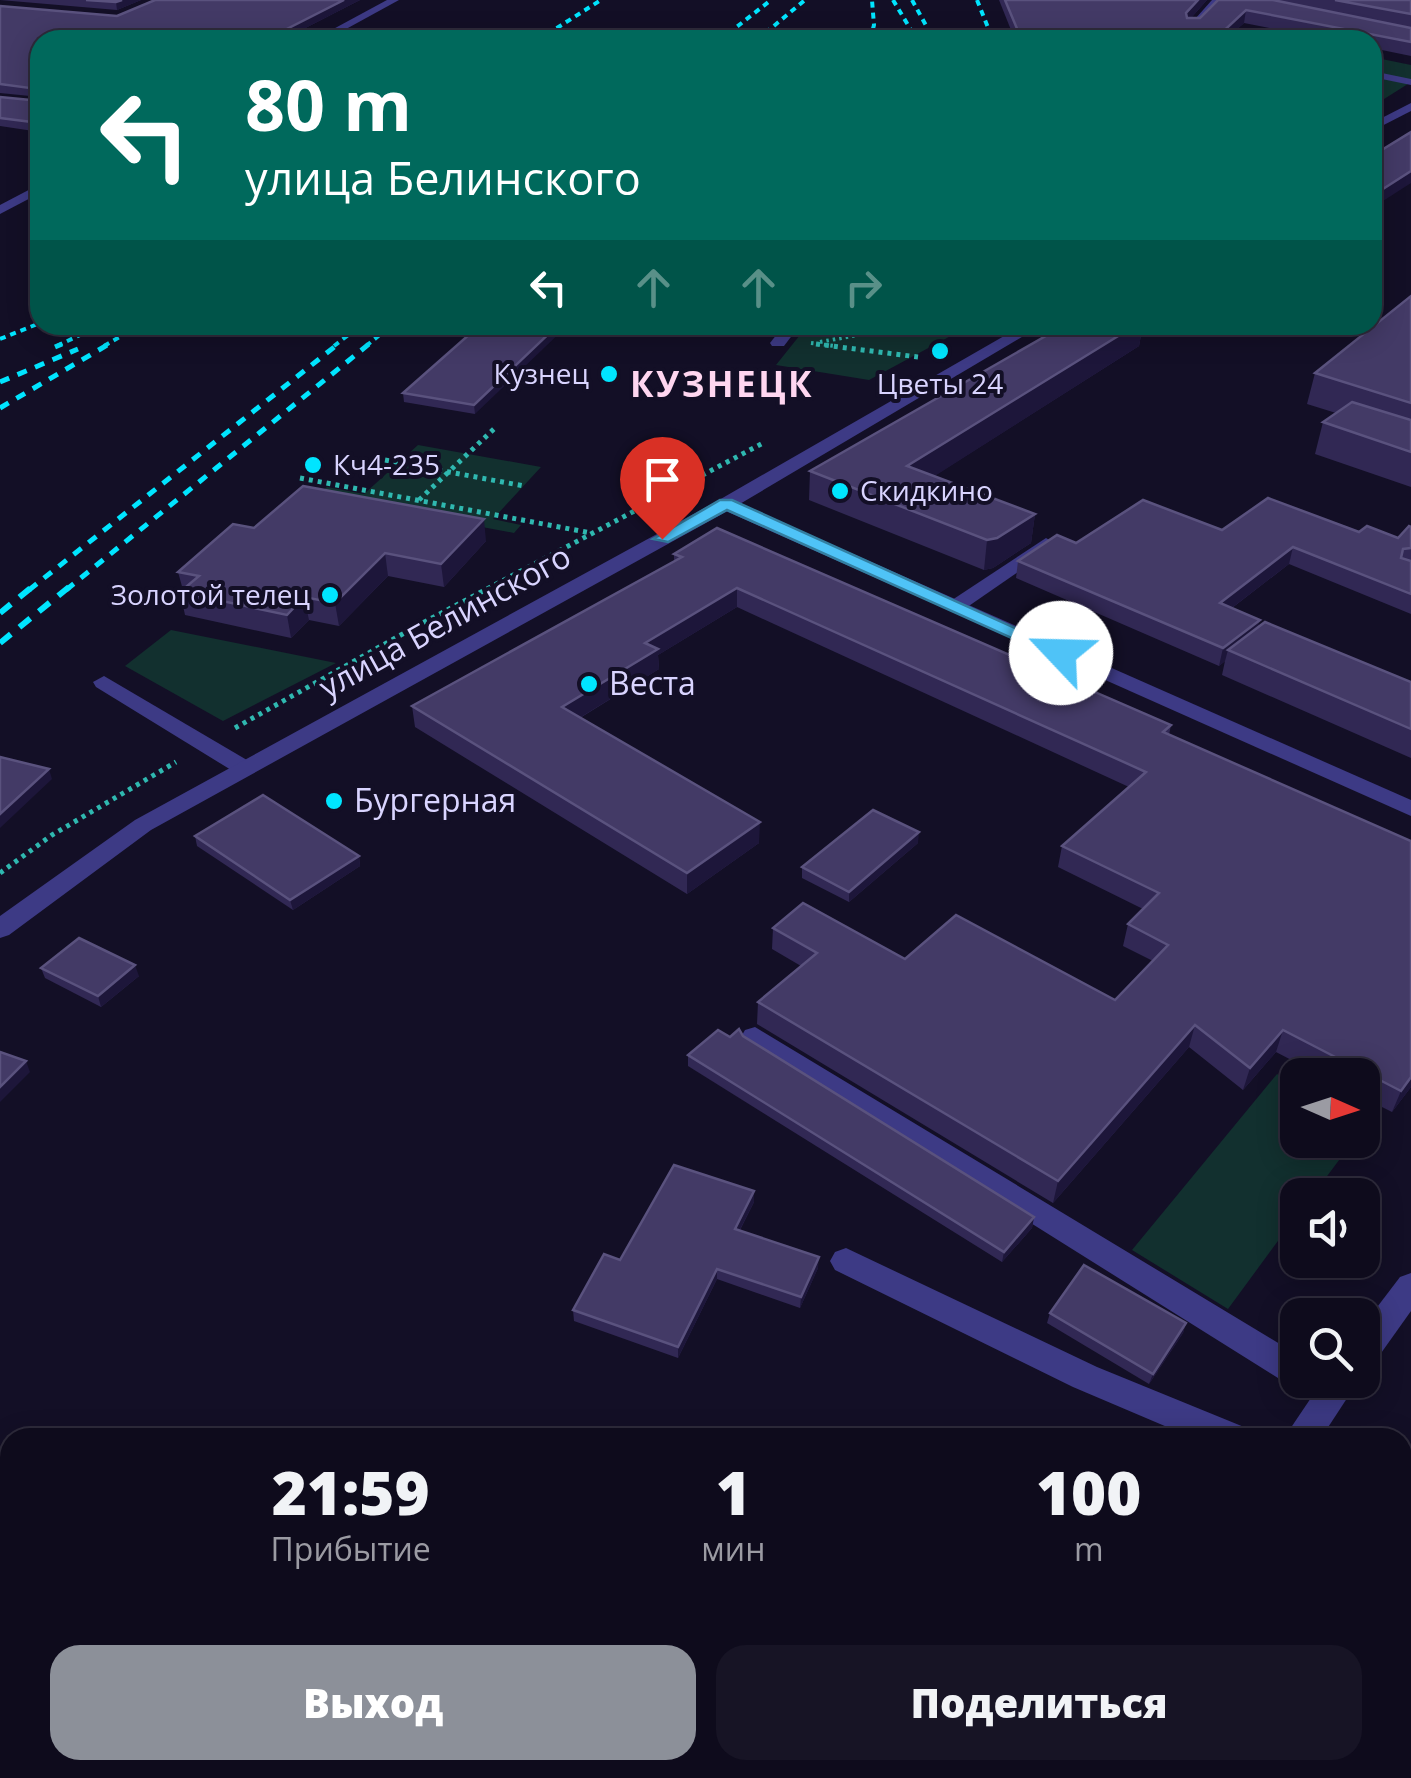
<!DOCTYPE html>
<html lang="ru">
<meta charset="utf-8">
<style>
:root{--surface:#0e0b1c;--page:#171425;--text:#f1f3f6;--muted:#9b9ba3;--line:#2e2b3b;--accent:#8c9099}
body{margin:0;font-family:"Open Sans",sans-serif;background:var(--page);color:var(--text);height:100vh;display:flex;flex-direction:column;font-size:38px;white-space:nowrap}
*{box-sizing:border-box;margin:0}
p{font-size:32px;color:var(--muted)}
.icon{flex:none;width:55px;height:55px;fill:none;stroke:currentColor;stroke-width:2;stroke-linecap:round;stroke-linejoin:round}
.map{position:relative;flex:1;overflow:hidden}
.details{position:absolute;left:0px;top:1428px;width:1412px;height:352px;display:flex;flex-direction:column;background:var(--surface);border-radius:30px 30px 0 0;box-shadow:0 5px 25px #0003,0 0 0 2px var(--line)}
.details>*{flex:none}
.guide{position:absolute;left:30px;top:30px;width:1352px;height:305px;border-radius:30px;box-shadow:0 5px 25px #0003,0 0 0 2px var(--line);background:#00695c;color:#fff;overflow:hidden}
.needle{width:65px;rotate:93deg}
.buttons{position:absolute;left:1280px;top:1058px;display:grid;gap:20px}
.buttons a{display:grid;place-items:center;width:100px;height:100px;border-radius:20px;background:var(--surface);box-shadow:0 5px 25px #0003,0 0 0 2px var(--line);font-size:50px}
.pin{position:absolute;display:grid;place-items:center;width:85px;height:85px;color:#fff;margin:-102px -42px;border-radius:50% 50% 50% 0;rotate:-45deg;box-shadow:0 0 10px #0007}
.pin .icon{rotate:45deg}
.me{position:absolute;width:110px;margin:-55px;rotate:294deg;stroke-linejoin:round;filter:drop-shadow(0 0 8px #0008)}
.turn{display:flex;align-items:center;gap:35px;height:210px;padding:0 50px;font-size:45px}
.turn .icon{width:130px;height:130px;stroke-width:2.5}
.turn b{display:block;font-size:70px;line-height:85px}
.lanes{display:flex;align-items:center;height:95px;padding:0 50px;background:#0003;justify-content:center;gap:50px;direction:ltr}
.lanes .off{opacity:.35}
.eta{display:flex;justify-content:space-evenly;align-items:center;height:170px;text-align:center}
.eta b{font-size:60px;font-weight:800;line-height:70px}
.button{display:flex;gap:20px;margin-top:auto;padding:20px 50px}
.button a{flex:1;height:115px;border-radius:30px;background:var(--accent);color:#fff;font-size:40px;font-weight:800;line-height:115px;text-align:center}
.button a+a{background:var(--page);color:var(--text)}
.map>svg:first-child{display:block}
.green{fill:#12302f}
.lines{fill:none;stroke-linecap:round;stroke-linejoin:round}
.path-far1{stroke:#2fb8b0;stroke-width:4;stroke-dasharray:2.5 4;stroke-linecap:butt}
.path{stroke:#2fb8b0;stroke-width:5;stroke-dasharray:4 5;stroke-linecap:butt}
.service{fill:#3d3a85;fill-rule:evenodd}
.minor{fill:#3d3a85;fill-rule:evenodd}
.tertiary{fill:#3d3a85;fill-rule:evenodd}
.rail-far2{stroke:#00e5ff;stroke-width:4;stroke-dasharray:6 5;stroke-linecap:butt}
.rail-far1{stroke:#00e5ff;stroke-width:5;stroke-dasharray:10 9;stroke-linecap:butt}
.rail{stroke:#00e5ff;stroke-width:6;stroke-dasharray:14 11;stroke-linecap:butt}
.wall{fill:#312854}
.shaded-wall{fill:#1d163a}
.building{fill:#433a66;stroke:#5a527e;stroke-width:2.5}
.route{fill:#4fc3f7;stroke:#337fa1;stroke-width:2.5}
.poi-dot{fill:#00e5ff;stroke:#130f26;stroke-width:4}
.labels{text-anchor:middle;stroke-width:8;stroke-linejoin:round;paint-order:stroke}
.far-poi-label{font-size:28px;fill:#d9d4ff;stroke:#130f26;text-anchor:end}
.street-label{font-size:32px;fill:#d9d4ff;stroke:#130f26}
.poi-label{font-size:32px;fill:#d9d4ff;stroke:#130f26;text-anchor:start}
.far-district-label{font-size:35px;font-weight:bold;letter-spacing:2.5px;fill:#ffd6f0;stroke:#130f26}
</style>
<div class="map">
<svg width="1411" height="1778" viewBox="0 0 1411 1778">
<rect width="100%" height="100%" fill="#130f26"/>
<g class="green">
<path d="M 1372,57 L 1411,65 L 1411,82 L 1373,106 Z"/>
<path d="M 808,325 L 971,325 L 869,380 L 776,365 Z"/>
<path d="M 418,445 L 541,467 L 493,519 L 521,525 L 514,533 L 317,496 L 327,487 L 364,494 Z"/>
<path d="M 171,630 L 336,663 L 223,721 L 125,666 Z"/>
<path d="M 1277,1074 L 1297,1085 L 1298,1140 L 1354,1140 L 1313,1195 L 1298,1195 L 1297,1215 L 1228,1309 L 1132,1250 Z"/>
</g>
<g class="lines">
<g class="path-far1">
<path d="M 681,325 L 750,334"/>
<path d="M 820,342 L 912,325"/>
<path d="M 811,343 L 835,346"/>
</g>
<g class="path">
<path d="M 816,344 L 918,357"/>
<path d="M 385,460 L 524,486"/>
<path d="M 300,478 L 591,533"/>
<path d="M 419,500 L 496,427"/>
<path d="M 235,728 L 415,627 L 765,442"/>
<path d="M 0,873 L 52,835 L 176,762"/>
</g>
<g class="service">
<path d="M 1212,0 L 1223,0 L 1195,28 L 1187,28 Z"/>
<path d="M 1372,71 L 1411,79 L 1411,85 L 1372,77 Z"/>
<path d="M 784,325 L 800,325 L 784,346 L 772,346 L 770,343 Z"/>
<path d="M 1046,538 L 1056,544 L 1053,548 L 963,610 L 949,610 L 949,602 Z"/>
<path d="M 104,676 L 252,763 L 255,768 L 244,775 L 236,773 L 96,687 L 93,682 Z"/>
<path d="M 755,1027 L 1298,1355 L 1298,1380 L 1311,1380 L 1310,1383 L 1298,1388 L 1286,1383 L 745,1044 L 741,1037 L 745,1030 Z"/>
<path d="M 846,1248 L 1097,1367 L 1244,1427 L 1249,1438 L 1193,1438 L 1073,1387 L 835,1270 L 830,1261 L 835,1252 Z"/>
</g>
<g class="minor">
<path d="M 387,0 L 399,0 L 326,40 L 313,40 Z"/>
<path d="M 40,184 L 40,193 L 0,214 L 0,205 Z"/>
<path d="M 726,498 L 1411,800 L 1411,816 L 719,508 L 717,504 Z"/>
<path d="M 1411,1273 L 1411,1311 L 1374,1363 L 1362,1367 L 1362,1327 L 1400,1277 Z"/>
<path d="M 1323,1380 L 1359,1380 L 1321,1438 L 1284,1438 Z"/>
<path d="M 1355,1770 L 1395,1770 L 1397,1778 L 1357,1778 Z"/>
</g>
<g class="tertiary">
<path d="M 1411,103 L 1411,111 L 1372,131 L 1372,123 Z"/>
<path d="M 1023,325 L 1042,325 L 733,508 L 151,830 L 9,935 L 0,938 L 0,916 L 135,820 L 719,500 Z"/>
</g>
<g class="rail-far2">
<path d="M 893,0 L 917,40"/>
<path d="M 912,0 L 934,40"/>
<path d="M 977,0 L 993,40"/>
<path d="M 538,40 L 601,0"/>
<path d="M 720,40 L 771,0"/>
<path d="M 757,40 L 805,0"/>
<path d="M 870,40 L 874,25 L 872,0"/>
<path d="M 0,339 L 40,323"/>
<path d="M 57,346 L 101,325"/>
<path d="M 104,346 L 140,325"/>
<path d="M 334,346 L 361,325"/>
<path d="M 366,346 L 392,325"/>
</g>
<g class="rail-far1">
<path d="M 55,347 L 62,344"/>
<path d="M 0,382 L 78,349"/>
<path d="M 0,408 L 109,344"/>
<path d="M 29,590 L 338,344"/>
<path d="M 66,590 L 369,344"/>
</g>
<g class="rail">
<path d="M 0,613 L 32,587"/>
<path d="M 0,643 L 69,587"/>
</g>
</g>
<g class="wall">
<path d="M 0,0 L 141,0 L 117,10 Z"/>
<path d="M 155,0 L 360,0 L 282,40 L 40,97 L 0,93 L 0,6 L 117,16 Z"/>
<path d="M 999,0 L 1207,0 L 1191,18 L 1200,18 L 1218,0 L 1411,0 L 1411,56 L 1372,48 L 1372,40 L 1332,40 L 1244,23 L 1225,40 L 1015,40 Z"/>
<path d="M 0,97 L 40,101 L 40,132 L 0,126 Z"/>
<path d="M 1411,296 L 1411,487 L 1315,454 L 1323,422 L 1336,413 L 1307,404 L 1315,373 Z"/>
<path d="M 480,325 L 475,414 L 404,402 L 403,393 Z"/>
<path d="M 1065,325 L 1143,325 L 1139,346 L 934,476 L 1035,514 L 1031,543 L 993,568 L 984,570 L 809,500 L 810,471 Z"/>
<path d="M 1411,527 L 1411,614 L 1289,564 L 1232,608 L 1259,626 L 1411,682 L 1411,758 L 1222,675 L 1225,661 L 1219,666 L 1016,578 L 1018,561 L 1076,543 L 1222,530 L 1359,532 L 1398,538 Z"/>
<path d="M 254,528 L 486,541 L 444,587 L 388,576 L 339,626 L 309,620 L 291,638 L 185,615 L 180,592 L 183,590 L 178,572 Z"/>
<path d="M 674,554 L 1171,725 L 1169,735 L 1411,841 L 1411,1087 L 1392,1112 L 1362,1097 L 1362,1075 L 1320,1075 L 1276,1052 L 1243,1090 L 1189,1047 L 1053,1203 L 757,1024 L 758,1002 L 801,966 L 772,949 L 773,928 L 905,959 L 1115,1000 L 1153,961 L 1123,946 L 1128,924 L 1143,909 L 1058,867 L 1062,846 L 1129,787 L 737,607 L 658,655 L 659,669 L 580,718 L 759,843 L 687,894 L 415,727 L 412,706 L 674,562 Z"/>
<path d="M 195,836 L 359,856 L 360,866 L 293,910 L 197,846 Z"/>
<path d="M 918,843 L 849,902 L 802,878 L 802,867 Z"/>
<path d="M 41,968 L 139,976 L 101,1007 L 45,978 Z"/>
<path d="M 730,1037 L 1034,1217 L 1032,1228 L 1002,1262 L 688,1066 L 688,1055 Z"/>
<path d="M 754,1191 L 754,1202 L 740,1230 L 818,1268 L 800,1308 L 717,1279 L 678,1358 L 574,1321 L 573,1310 L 620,1260 Z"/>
<path d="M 1050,1313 L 1186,1323 L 1183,1333 L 1149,1384 L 1047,1323 Z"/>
</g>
<g class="shaded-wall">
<path d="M 122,0 L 141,0 L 117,10 L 116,2 Z"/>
<path d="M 344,0 L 360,0 L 282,40 L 265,40 Z"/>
<path d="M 1198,0 L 1207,0 L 1184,26 L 1186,13 Z"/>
<path d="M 1246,10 L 1244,23 L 1225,40 L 1214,40 Z"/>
<path d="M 1411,171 L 1411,183 L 1372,208 L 1372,196 Z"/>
<path d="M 558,325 L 568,325 L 475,414 L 474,405 Z"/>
<path d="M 1136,325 L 1143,325 L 1139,346 L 905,495 L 907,466 Z"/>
<path d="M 1035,514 L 1031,543 L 993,568 L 984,570 L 987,540 Z"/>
<path d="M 484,519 L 486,541 L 444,587 L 441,564 Z"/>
<path d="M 1293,547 L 1289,564 L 1216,620 L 1220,603 Z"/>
<path d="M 385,553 L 388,576 L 339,626 L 335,603 Z"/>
<path d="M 737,588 L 737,607 L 658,655 L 659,669 L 563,728 L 562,707 L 645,643 Z"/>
<path d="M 304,597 L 309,620 L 291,638 L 287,615 Z"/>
<path d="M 1260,620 L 1256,637 L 1228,650 L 1225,661 L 1219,666 L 1223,648 Z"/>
<path d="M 49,769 L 52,779 L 0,828 L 0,814 Z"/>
<path d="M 760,822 L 759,843 L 687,894 L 687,873 Z"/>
<path d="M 919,832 L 918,843 L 849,902 L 849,892 Z"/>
<path d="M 359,856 L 360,866 L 293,910 L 290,900 Z"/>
<path d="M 135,965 L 139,976 L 101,1007 L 98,996 Z"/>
<path d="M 1195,1025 L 1189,1047 L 1053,1203 L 1058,1181 Z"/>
<path d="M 1283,1030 L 1276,1052 L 1243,1090 L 1250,1068 Z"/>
<path d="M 26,1061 L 30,1072 L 0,1102 L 0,1087 Z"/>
<path d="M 1411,1077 L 1411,1087 L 1392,1112 L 1401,1091 Z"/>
<path d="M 754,1191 L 754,1202 L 735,1239 L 735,1229 Z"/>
<path d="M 1034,1217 L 1032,1228 L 1002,1262 L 1004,1252 Z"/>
<path d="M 819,1257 L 818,1268 L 800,1308 L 801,1297 Z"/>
<path d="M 717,1269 L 717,1279 L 678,1358 L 678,1347 Z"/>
<path d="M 1186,1323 L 1183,1333 L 1149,1384 L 1153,1374 Z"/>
</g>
<g class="building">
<path d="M 86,0 L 122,0 L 116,2 Z"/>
<path d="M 155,0 L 344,0 L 265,40 L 40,40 L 40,99 L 38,89 L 0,84 L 0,6 L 117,16 Z"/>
<path d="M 1005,0 L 1198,0 L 1186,13 L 1187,18 L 1200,18 L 1218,0 L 1273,0 L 1411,28 L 1411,42 L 1246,10 L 1214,40 L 1155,40 L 1157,38 L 1018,31 Z"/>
<path d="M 1335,0 L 1411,0 L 1411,14 Z"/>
<path d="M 0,97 L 40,101 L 40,123 L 0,118 Z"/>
<path d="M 1411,132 L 1411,171 L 1372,196 L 1372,156 Z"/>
<path d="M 1411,296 L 1411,403 L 1315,373 Z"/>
<path d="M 480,325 L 558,325 L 474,405 L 403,393 Z"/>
<path d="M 1065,325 L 1136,325 L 907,466 L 1035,514 L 997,538 L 987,540 L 810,471 Z"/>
<path d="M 1352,402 L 1411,420 L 1411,452 L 1323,422 Z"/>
<path d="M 303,486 L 484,519 L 441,564 L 385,553 L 335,603 L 304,597 L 287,615 L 180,592 L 199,576 L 178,572 L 233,524 L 254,528 Z"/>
<path d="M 1268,498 L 1359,532 L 1367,526 L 1398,538 L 1409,526 L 1411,527 L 1411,548 L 1403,549 L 1401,558 L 1411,561 L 1411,594 L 1293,547 L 1220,603 L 1260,620 L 1223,648 L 1018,561 L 1057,535 L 1076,543 L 1143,500 L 1222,530 Z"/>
<path d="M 717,528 L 1171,725 L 1163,732 L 1411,841 L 1411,1077 L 1401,1091 L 1283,1030 L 1250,1068 L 1195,1025 L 1058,1181 L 758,1002 L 817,953 L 773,928 L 803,903 L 905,959 L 956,915 L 1115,1000 L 1168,945 L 1128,924 L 1159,893 L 1062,846 L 1146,772 L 737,588 L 645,643 L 658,649 L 562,707 L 760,822 L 687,873 L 412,706 L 682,557 L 674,554 Z"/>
<path d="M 1265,622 L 1411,682 L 1411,729 L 1228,650 Z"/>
<path d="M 0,757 L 49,769 L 0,814 Z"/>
<path d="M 263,795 L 359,856 L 290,900 L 195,836 Z"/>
<path d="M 873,810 L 919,832 L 849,892 L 802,867 Z"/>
<path d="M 79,938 L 135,965 L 98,996 L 41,968 Z"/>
<path d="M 739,1029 L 743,1036 L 1034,1217 L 1004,1252 L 688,1055 L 718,1030 L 730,1037 Z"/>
<path d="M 0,1052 L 26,1061 L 0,1087 Z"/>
<path d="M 674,1165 L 754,1191 L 735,1229 L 819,1257 L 801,1297 L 717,1269 L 678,1347 L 573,1310 L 604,1254 L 620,1260 Z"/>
<path d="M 1084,1265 L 1186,1323 L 1153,1374 L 1050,1313 Z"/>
<path d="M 1021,1434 L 1143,1436 L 1143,1438 L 1021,1438 Z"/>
<path d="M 1073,1770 L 1214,1770 L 1216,1778 L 1074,1778 Z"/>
</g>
<path class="route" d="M 720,500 L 732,500 L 1070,653 L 1061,658 L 1054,657 L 727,510 L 668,542 L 653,539 Z"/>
<g class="poi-dot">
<circle cx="940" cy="351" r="10"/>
<circle cx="609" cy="374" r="10"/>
<circle cx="313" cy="465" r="10"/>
<circle cx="840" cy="491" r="10"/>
<circle cx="330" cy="595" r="10"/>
<circle cx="589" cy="684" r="10"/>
<circle cx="334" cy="801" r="10"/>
</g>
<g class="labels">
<g class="far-poi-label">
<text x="589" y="384">Кузнец</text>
<text x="940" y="394" text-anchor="middle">Цветы 24</text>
<text x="333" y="475" text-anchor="start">Кч4-235</text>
<text x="860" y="501" text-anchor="start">Скидкино</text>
<text x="310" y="605">Золотой телец</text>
</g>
<g class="street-label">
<text transform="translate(445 622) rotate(-29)" y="11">улица Белинского</text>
</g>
<g class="poi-label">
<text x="609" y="695">Веста</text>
<text x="354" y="812">Бургерная</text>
</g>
<g class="far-district-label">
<text x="722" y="397">КУЗНЕЦК</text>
</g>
</g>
</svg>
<div class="buttons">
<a><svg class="needle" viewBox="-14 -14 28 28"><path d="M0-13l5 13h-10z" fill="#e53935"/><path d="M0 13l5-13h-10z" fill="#9b9ba3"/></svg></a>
<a><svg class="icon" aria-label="sound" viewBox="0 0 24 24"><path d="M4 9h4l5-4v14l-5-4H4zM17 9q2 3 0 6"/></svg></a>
<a><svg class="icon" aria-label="search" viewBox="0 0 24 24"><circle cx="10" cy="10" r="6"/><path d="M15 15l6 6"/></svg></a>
</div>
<div class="pin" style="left:662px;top:539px;background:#d93025"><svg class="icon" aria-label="arrive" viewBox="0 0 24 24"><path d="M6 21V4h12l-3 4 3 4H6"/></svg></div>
<svg class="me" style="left:1061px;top:653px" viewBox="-20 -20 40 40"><circle r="19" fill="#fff"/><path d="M0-13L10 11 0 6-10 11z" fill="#4fc3f7"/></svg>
<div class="guide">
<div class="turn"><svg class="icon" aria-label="left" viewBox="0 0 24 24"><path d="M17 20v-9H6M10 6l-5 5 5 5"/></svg><div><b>80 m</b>улица Белинского</div></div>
<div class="lanes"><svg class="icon" aria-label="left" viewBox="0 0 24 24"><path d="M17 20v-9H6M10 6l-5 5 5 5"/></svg><svg class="icon off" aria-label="ahead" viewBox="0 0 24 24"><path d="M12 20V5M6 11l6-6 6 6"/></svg><svg class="icon off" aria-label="ahead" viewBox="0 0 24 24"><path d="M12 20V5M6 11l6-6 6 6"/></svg><svg class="icon off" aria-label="right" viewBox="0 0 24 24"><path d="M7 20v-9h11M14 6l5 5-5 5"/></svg></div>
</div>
<section class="details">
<div class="eta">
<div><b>21:59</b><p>Прибытие</p></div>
<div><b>1</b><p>мин</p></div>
<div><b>100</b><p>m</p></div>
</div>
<div class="button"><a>Выход</a><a>Поделиться</a></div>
</section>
</div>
